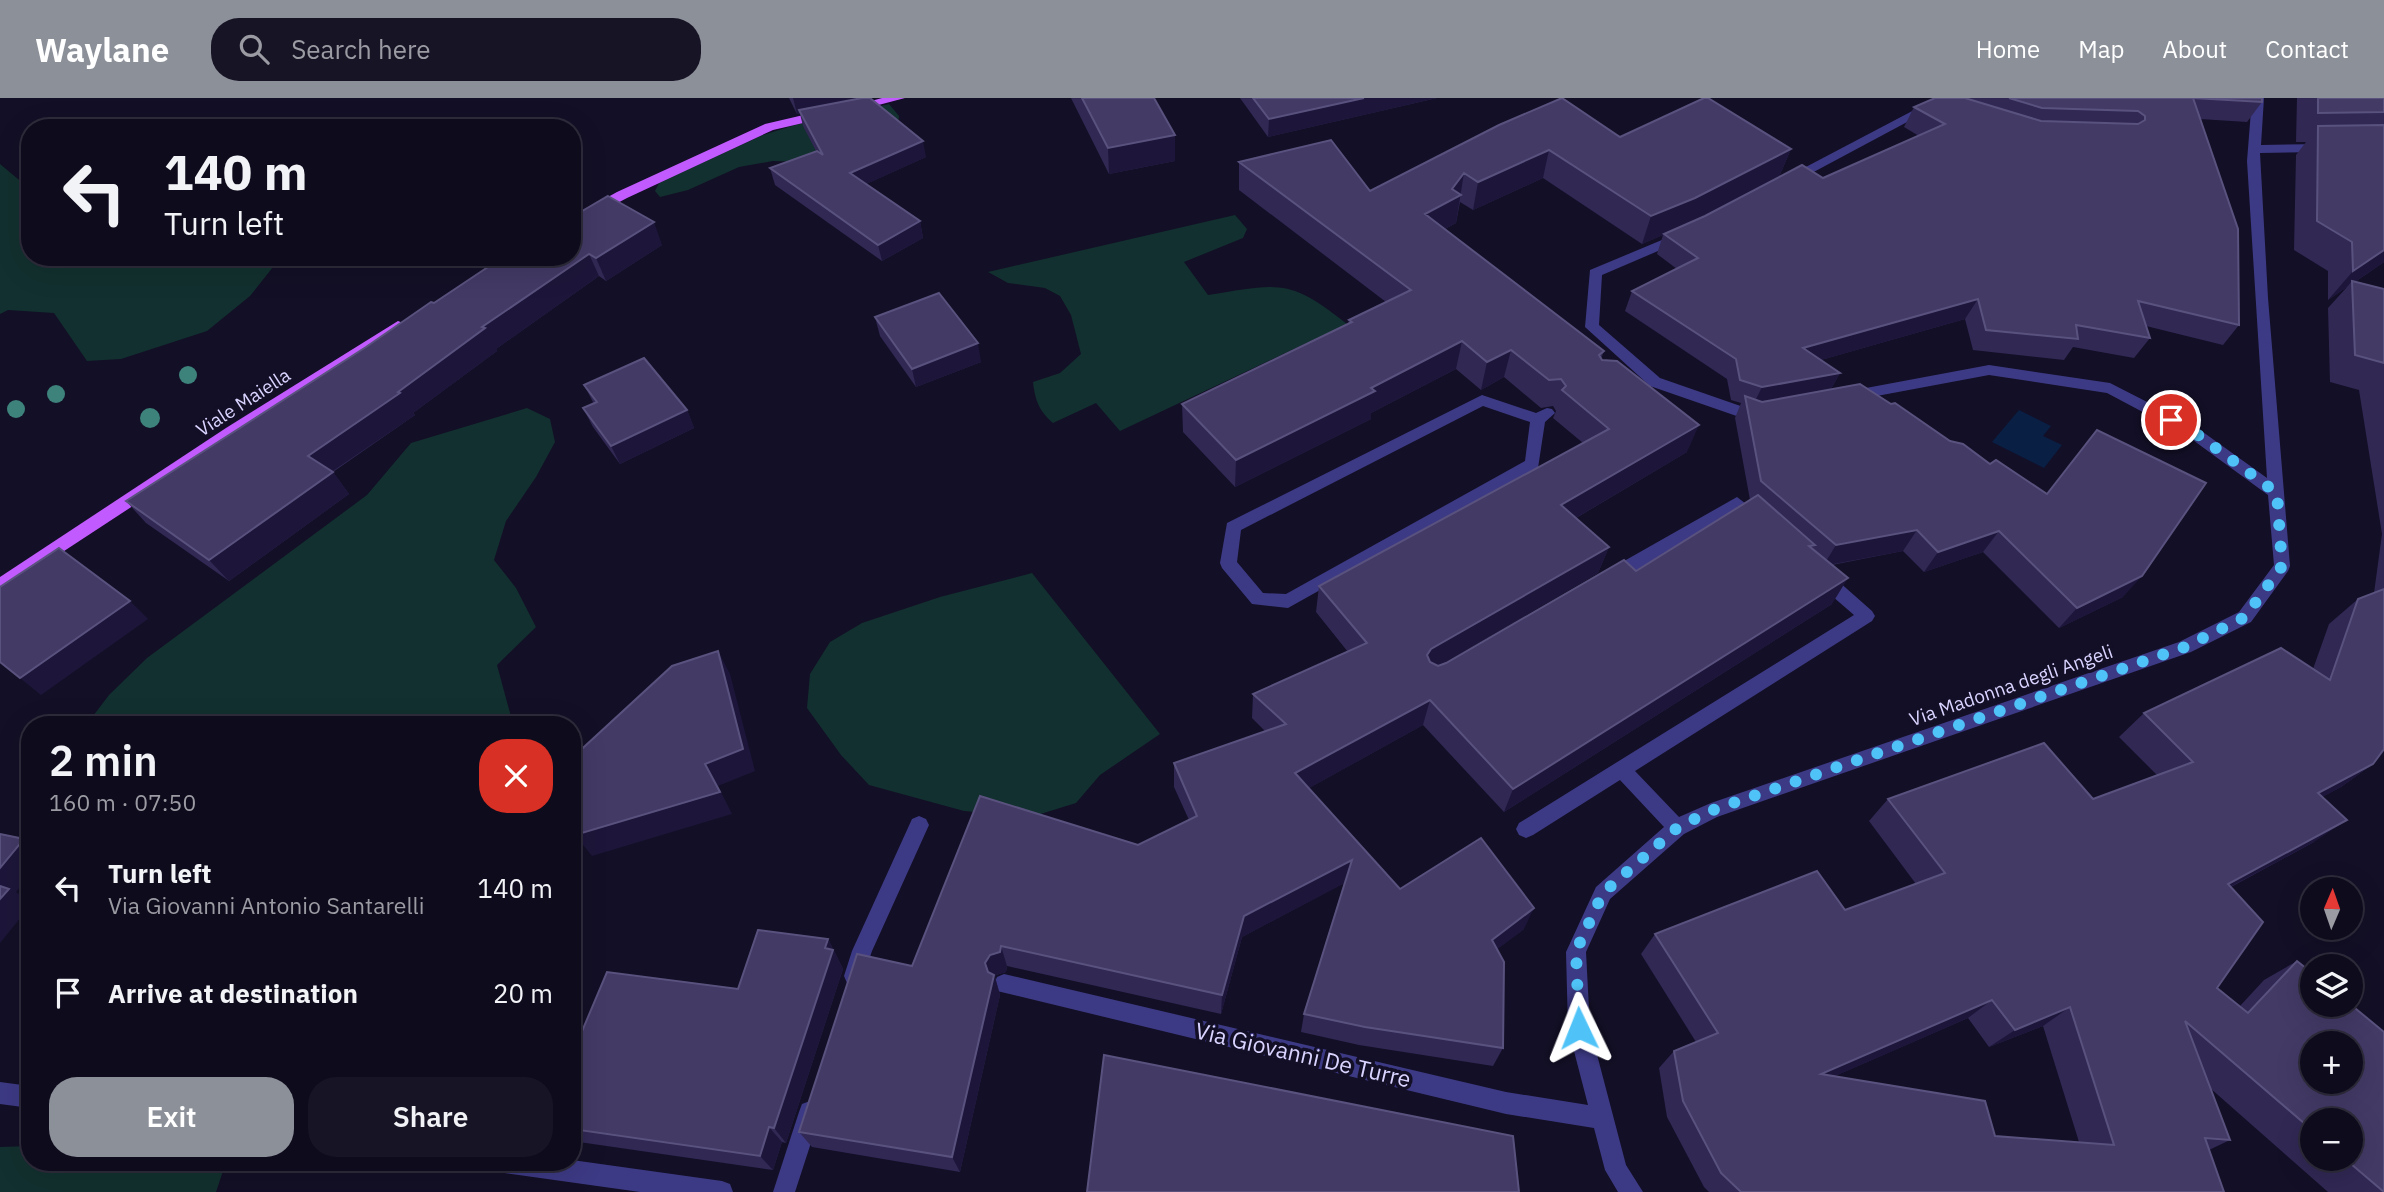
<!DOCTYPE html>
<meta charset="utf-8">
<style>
:root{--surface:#0e0b1c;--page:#171425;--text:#f1f3f6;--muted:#9b9ba3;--line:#2e2b3b;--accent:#8c9099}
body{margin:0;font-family:"IBM Plex Sans",sans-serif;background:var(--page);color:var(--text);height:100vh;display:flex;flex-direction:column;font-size:26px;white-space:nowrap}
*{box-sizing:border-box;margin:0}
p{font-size:23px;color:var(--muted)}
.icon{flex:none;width:38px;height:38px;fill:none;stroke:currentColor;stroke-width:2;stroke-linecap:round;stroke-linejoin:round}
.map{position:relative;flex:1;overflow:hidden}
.sheet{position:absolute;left:21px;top:618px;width:560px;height:455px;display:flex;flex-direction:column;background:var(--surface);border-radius:28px;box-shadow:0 7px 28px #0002,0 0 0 2px var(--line)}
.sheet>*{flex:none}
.guide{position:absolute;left:21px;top:21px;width:560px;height:147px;border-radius:28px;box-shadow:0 7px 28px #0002,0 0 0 2px var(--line);background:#0e0b1c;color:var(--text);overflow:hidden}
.needle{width:46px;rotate:2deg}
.controls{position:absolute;left:2300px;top:779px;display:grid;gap:14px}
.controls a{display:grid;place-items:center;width:63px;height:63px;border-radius:50%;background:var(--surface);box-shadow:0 7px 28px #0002,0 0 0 2px var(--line);font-size:35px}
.pin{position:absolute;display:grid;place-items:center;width:60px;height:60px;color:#fff;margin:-30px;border:4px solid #fff;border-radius:50%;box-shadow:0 2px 7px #0007}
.me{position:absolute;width:77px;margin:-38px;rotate:358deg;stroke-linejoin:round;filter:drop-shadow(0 0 5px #0008)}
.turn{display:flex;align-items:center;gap:24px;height:147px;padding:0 28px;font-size:32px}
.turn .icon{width:91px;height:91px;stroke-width:2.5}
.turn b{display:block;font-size:49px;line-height:60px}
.round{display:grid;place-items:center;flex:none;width:74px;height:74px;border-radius:28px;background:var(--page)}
.headline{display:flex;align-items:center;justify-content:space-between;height:119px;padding:0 28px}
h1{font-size:42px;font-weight:600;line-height:52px}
.cta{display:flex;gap:14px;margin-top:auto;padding:14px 28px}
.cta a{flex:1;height:80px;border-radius:28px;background:var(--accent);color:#fff;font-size:28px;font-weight:600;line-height:80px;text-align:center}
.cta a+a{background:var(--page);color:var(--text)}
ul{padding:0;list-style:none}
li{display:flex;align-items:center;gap:21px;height:105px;padding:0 28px}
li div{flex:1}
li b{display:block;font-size:26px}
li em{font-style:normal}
header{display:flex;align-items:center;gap:42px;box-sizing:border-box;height:98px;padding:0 35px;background:var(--accent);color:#fff}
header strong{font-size:33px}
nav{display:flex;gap:38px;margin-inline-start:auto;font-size:24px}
.search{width:490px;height:63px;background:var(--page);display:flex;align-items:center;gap:18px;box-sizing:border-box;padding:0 24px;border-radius:28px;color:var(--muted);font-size:26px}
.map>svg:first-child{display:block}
.green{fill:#12302f}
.water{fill:#0a1f44}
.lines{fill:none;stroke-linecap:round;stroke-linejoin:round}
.minor{fill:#3d3a85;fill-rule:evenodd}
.major{fill:#c25bff;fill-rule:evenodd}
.tree{fill:#3d827b}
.wall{fill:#312854;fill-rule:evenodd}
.shaded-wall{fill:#1d163a}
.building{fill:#433a66;stroke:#5a527e;stroke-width:2;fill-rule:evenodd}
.route{stroke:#4fc3f7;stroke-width:12;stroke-dasharray:0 21.6}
.labels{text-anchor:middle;stroke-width:7;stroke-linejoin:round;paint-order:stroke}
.street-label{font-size:19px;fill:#d9d4ff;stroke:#130f26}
.near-street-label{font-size:23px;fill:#d9d4ff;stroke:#130f26}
</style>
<header>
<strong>Waylane</strong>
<div class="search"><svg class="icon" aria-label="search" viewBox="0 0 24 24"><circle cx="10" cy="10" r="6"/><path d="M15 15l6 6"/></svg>Search here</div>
<nav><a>Home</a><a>Map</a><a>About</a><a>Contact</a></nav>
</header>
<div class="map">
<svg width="2384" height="1094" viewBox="0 0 2384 1094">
<rect width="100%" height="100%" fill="#130f26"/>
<g class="green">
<path d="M 889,6 L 899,18 L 898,27 L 801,64 L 773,63 L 739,69 L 688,92 L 660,99 L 655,93 L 659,85 L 669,80 L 763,37 L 795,27 Z"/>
<path d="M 0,66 L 30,91 L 30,159 L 281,159 L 250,198 L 207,233 L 121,261 L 87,263 L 54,215 L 8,212 L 0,216 Z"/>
<path d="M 1235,117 L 1247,131 L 1243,140 L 1184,164 L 1208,197 C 1277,186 1289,179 1347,226 L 1120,333 L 1096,305 L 1053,325 C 1039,313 1035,302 1033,284 L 1060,275 L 1081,256 L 1071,217 L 1060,198 L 1045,190 L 1008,185 L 988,174 Z"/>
<path d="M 527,310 L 550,321 L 555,344 L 536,379 L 506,423 L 494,462 L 516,490 L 536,529 L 497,567 L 513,626 L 87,626 L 109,597 L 147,560 L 367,397 L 411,345 Z"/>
<path d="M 1032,475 L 1160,636 L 1100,677 L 1076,705 L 1031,719 L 964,713 L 869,687 L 841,657 L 807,610 L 810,576 L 830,544 L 862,525 L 940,499 Z"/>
<path d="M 30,1048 L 30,1064 L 226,1064 L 216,1094 L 0,1094 L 0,1049 Z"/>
</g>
<path class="water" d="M 2019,312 L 2051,328 L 2043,338 L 2062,347 L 2044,370 L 1992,344 Z"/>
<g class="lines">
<g class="minor">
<path d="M 1937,0 L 1952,0 L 1795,84 L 1785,84 L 1783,81 Z"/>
<path d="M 2252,0 L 2264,0 L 2261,47 L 2325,46 L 2331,50 L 2325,54 L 2260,55 L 2268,200 L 2290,468 L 2288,473 L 2251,524 L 2191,554 L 1717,719 L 1684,736 L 1610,801 L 1586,854 L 1590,930 L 1626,1067 L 1643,1094 L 1618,1094 L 1605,1072 L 1594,1030 L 1506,1016 L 997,893 L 994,886 L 997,879 L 1004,876 L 1506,994 L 1588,1007 L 1568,930 L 1566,854 L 1596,789 L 1664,729 L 1620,682 L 1533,737 L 1526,740 L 1519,737 L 1516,731 L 1519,725 L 1854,517 L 1817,485 L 1815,480 L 1817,475 L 1829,475 L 1872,513 L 1875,518 L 1872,523 L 1635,673 L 1679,719 L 1711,705 L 2179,544 L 2239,514 L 2274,467 L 2268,397 L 2186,337 L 2107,295 L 1989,277 L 1850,303 L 1842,298 L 1850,293 L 1989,267 L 2110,285 L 2196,329 L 2267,380 L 2247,63 Z"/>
<path d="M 1681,134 L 1686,135 L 1686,141 L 1602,177 L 1599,227 L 1660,280 L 1752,312 L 1765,312 L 1768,316 L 1765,320 L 1751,323 L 1650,288 L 1585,229 L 1590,172 Z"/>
<path d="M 1482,297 L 1536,315 L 1547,310 L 1552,311 L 1555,315 L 1545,324 L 1538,370 L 1288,510 L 1252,506 L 1222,470 L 1220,465 L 1227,425 ZM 1483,308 L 1530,324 L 1525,363 L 1286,496 L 1263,495 L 1237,464 L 1241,432 Z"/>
<path d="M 1737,399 L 1763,419 L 1765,423 L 1763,427 L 1751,427 L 1736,413 L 1615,485 L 1603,485 L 1601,480 L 1603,475 Z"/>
<path d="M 919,718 L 926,721 L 929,727 L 872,853 L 861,885 L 854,888 L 847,885 L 844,878 L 852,853 L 912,721 Z"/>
<path d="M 0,984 L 30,988 L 30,1010 L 0,1006 Z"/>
<path d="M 810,1003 L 818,1006 L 821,1014 L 795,1094 L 773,1094 L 799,1014 L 802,1006 Z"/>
<path d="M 572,1062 L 722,1083 L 730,1086 L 733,1094 L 640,1094 L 504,1075 L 496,1072 L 493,1064 Z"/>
</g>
<g class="major">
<path d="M 882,0 L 905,0 L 852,14 L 846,10 Z"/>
<path d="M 825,12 L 831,16 L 829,19 L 773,32 L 627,100 L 572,129 L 572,119 L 617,94 L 765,26 Z"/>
<path d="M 398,223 L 403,225 L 405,228 L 403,231 L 0,495 L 0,479 L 226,330 Z"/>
</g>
</g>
<g class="tree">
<circle cx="188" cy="277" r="9"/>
<circle cx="56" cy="296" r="9"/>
<circle cx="16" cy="311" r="9"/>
<circle cx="150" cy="320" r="10"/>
</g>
<g class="wall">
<path d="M 789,0 L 870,0 L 926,59 L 866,86 L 920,123 L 923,140 L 882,163 L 775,87 L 770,70 L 816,53 L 803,28 L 800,16 L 797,16 Z"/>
<path d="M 1071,0 L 1154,0 L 1175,37 L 1175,63 L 1109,76 Z"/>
<path d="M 1240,0 L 1437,0 L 1268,39 Z"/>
<path d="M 1935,0 L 2262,0 L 2262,4 L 2247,24 L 2200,21 L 2239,227 L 2223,247 L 2146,228 L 2150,240 L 2134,260 L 2073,249 L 2064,262 L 1973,252 L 1965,221 L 1821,262 L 1840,275 L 1831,291 L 2123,499 L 2059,530 L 1983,454 L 1924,474 L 1903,453 L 1832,467 L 1832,506 L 1504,714 L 1423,627 L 1309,690 L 1400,791 L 1524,831 L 1497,851 L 1503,950 L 1493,968 L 1359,947 L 1301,934 L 1304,916 L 1344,785 L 1242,839 L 1221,916 L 1007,868 L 1006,874 L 996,877 L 995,879 L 1000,897 L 960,1074 L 812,1049 L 799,1034 L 912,868 L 1138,747 L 1189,722 L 1174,689 L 1174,665 L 1265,633 L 1252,620 L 1253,596 L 1348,554 L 1316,514 L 1319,488 L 1583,345 L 1553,320 L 1556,313 L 1553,308 L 1541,310 L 1504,279 L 1481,292 L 1456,271 L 1371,315 L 1371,321 L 1235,389 L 1183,334 L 1182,306 L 1348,226 L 1349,222 L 1386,204 L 1239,92 L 1239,64 L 1370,93 L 1499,27 L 1620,39 L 1791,51 L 1779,79 L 1823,80 L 1919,38 L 1904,29 L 1914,9 ZM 1543,80 L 1642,146 L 1663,137 L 1657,156 L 1677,171 L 1632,193 L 1625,213 L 1727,281 L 1731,302 L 1741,305 L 1735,320 L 1750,402 L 1636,473 L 1446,565 L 1440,567 L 1598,475 L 1609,449 L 1576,420 L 1687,354 L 1602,262 L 1601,261 L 1604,253 L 1445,131 L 1456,125 L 1460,104 L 1473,112 Z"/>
<path d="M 2297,0 L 2384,0 L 2384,164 L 2355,184 L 2384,191 L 2384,651 L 2373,666 L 2341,689 L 2322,699 L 2314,744 L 2231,789 L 2217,890 L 2240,908 L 2264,882 L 2297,863 L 2384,1094 L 2328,1094 L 2210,990 L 2230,1042 L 2209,1052 L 2224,1094 L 1709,1094 L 1704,1089 L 1667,1019 L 1659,970 L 1674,953 L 1696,944 L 1641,856 L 1655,836 L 1845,812 L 1916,786 L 1869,723 L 1888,701 L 2093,701 L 2157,677 L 2119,639 L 2144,615 L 2313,571 L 2329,526 L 2358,501 L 2374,495 L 2382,436 L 2359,292 L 2330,284 L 2328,210 L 2347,189 L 2328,202 L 2328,173 L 2294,152 L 2296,57 L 2306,44 L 2296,44 ZM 1968,920 L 1989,949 L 2043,928 L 2079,1044 L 1995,1038 L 1835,978 ZM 2312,1022 L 2350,1060 L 2312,1060 Z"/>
<path d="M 572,119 L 662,147 L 606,183 L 599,178 L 496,251 L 497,253 L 413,315 L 415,317 L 333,374 L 349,396 L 229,483 L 146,425 L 126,403 Z"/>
<path d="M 875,219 L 981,264 L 916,289 L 880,238 Z"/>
<path d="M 584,287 L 687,312 L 694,330 L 620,366 L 593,329 L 583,310 L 594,306 Z"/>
<path d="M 828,841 L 843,871 L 786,1045 L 782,1044 L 773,1072 L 572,1043 L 572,957 L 738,891 Z"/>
</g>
<g class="shaded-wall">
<path d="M 793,0 L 870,0 L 799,12 L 800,16 L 797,16 Z"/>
<path d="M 1364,0 L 1437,0 L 1268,39 L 1269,21 Z"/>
<path d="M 1175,37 L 1175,63 L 1109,76 L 1108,50 Z"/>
<path d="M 923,43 L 926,59 L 853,92 L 850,75 Z"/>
<path d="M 1791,51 L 1779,79 L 1685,128 L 1664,136 L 1663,137 L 1642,146 L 1651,118 Z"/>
<path d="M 1549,52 L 1543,80 L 1473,112 L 1478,84 Z"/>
<path d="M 1464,75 L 1456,125 L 1420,144 L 1425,116 L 1452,91 Z"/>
<path d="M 920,123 L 923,140 L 882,163 L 878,147 Z"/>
<path d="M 654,124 L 662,147 L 606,183 L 596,160 Z"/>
<path d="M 2384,152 L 2384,164 L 2352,186 L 2352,183 L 2347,189 L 2328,202 L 2353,173 Z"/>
<path d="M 589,156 L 599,178 L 496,251 L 497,253 L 413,315 L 415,317 L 324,379 L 308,358 L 398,294 L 482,229 Z"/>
<path d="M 1978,201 L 1965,221 L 1793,270 L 1803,250 Z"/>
<path d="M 1462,243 L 1456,271 L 1371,315 L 1371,321 L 1235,389 L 1236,362 Z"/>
<path d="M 978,245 L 981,264 L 916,289 L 912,271 Z"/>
<path d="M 1511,252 L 1504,279 L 1481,292 L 1487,264 Z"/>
<path d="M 1840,275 L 1829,295 L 1752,309 L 1762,289 Z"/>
<path d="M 687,312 L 694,330 L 620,366 L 611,348 Z"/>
<path d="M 1699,327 L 1687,354 L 1552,434 L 1561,407 Z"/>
<path d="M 333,374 L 349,396 L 229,483 L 209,462 Z"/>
<path d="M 1917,432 L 1903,453 L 1823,468 L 1836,447 Z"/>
<path d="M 1999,433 L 1983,454 L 1924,474 L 1938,454 Z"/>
<path d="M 1609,449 L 1598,475 L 1425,576 L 1427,557 L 1431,551 Z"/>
<path d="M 2142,478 L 2123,499 L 2059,530 L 2077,510 Z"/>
<path d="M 1848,480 L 1832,506 L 1504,714 L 1513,691 Z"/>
<path d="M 130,503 L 148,521 L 41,597 L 20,580 Z"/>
<path d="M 718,553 L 730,576 L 755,673 L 718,688 L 732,716 L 592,758 L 575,737 L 705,666 Z"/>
<path d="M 1430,602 L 1423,627 L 1293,699 L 1295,675 Z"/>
<path d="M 2373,666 L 2341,689 L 2287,718 L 2318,695 Z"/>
<path d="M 2347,722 L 2314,744 L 2198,806 L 2228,786 Z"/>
<path d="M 24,741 L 30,745 L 30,777 L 16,794 L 30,803 L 30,808 L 0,845 L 0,770 Z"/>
<path d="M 1352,762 L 1347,784 L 1242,839 L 1221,916 L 1222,897 L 1244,818 Z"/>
<path d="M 1534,810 L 1524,831 L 1483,862 L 1492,842 Z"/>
<path d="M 828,841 L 843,871 L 786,1045 L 774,1030 Z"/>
<path d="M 1001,848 L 1007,868 L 1006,874 L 996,877 L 995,879 L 1000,897 L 960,1074 L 952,1059 L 992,885 L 985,865 L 990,857 Z"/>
<path d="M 1992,902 L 1968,920 L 1801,993 L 1821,976 Z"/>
<path d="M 2070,909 L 2043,928 L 1989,949 L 2015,932 Z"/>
<path d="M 769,1029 L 782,1044 L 773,1072 L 760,1058 Z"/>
</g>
<g class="building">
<path d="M 862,0 L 870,0 L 923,43 L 850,75 L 920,123 L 878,147 L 770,70 L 817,53 L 823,57 L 799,12 Z"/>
<path d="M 1082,0 L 1154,0 L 1175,37 L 1108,50 Z"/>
<path d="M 1253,0 L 1364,0 L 1269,21 Z"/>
<path d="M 1562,0 L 1620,39 L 1704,0 L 1708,0 L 1791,51 L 1695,100 L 1651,118 L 1549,52 L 1478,84 L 1464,75 L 1452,91 L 1461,97 L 1425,116 L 1604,253 L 1599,257 L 1602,262 L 1617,263 L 1699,327 L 1561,407 L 1609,449 L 1431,551 L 1427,557 L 1430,564 L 1438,568 L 1446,565 L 1624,462 L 1636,473 L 1758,397 L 1815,447 L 1809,448 L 1848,480 L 1513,691 L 1430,602 L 1295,675 L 1400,791 L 1481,740 L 1534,810 L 1492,842 L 1504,864 L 1503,950 L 1365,929 L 1304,916 L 1352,762 L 1244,818 L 1222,897 L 1001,848 L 1000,854 L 990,857 L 985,865 L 988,874 L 994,877 L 952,1059 L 799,1034 L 857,856 L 912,868 L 980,698 L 1138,747 L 1197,718 L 1174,665 L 1286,626 L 1253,596 L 1367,545 L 1319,488 L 1609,331 L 1562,292 L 1566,288 L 1561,281 L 1549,282 L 1511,252 L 1487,264 L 1462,243 L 1371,290 L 1375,293 L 1236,362 L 1182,306 L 1352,224 L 1349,222 L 1411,192 L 1239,64 L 1331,42 L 1370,93 L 1499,27 Z"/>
<path d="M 1935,0 L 1965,0 L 2041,23 L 2138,26 L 2145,22 L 2145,18 L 2138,13 L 2042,10 L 2009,0 L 2193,0 L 2238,131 L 2239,227 L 2138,203 L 2150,240 L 2076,227 L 2078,241 L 1986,232 L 1978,201 L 1803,250 L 1840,275 L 1762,289 L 1740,282 L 1736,261 L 1632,193 L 1698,160 L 1664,136 L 1705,118 L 1802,67 L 1823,80 L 1945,26 L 1914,9 Z"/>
<path d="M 2193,0 L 2262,0 L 2262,4 Z"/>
<path d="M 2318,0 L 2384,0 L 2384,14 L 2318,15 Z"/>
<path d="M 2384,27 L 2384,152 L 2353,173 L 2352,144 L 2317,123 L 2318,28 Z"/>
<path d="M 608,98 L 654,124 L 596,160 L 589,156 L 482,229 L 485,230 L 398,294 L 400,295 L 308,358 L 333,374 L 209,462 L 126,403 L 366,249 L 431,204 L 434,205 L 503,159 L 572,159 L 572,119 Z"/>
<path d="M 2352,183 L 2384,191 L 2384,265 L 2355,257 Z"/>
<path d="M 939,195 L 978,245 L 912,271 L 875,219 Z"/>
<path d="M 644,260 L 687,312 L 611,348 L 583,310 L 597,304 L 584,287 Z"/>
<path d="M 1860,286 L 1891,306 L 1895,305 L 1950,343 L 1963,346 L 1990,366 L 1996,362 L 2047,396 L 2097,332 L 2206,385 L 2142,478 L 2077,510 L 1999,433 L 1938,454 L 1917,432 L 1836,447 L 1761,383 L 1745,298 L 1762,304 Z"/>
<path d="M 59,450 L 130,503 L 20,580 L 0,564 L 0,489 Z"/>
<path d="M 2384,491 L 2384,651 L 2373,666 L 2318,695 L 2347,722 L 2228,786 L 2263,824 L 2217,890 L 2248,915 L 2297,863 L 2312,875 L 2312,906 L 2350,906 L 2384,934 L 2384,1094 L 2344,1060 L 2350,1060 L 2350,1022 L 2312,1022 L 2312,1032 L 2185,923 L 2230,1042 L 2205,1040 L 2224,1094 L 1741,1094 L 1721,1075 L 1683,1003 L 1674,953 L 1718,935 L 1655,836 L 1817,773 L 1845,812 L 1945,775 L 1888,701 L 2044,645 L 2093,701 L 2193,664 L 2144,615 L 2281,550 L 2330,582 L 2358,501 ZM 1992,902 L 2015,932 L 2070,909 L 2114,1047 L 1995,1038 L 1985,1003 L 1821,976 ZM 2312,945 L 2350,945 L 2350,984 L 2312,984 Z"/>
<path d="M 718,553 L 743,651 L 705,666 L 720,694 L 575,737 L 572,700 L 572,660 L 672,568 Z"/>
<path d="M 0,736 L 24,741 L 0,770 Z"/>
<path d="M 0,788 L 9,791 L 0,801 Z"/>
<path d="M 758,832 L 828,841 L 825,850 L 833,852 L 774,1030 L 769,1029 L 760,1058 L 572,1031 L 572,957 L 607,874 L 738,891 Z"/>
<path d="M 1104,957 L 1513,1038 L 1519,1094 L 1087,1094 Z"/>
</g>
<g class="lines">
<path class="route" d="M 1579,930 L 1576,853 L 1603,795 L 1677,730 L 1710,713 L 2185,549 L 2245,519 L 2282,468 L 2277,395 L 2191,332 L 2171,322"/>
</g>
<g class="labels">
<g class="street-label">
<text transform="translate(243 304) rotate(-33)" y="7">Viale Maiella</text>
<text transform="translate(2011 587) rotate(-19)" y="7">Via Madonna degli Angeli</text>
</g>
<g class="near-street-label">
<text transform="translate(1303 957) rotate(13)" y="8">Via Giovanni De Turre</text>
</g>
</g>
</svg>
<div class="controls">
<a><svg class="needle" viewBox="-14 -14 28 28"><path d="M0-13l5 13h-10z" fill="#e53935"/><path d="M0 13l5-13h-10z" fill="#9b9ba3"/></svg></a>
<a><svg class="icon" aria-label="layers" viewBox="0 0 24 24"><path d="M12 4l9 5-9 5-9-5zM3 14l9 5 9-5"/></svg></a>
<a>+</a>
<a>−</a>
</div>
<div class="pin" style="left:2171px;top:322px;background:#d93025"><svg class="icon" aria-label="arrive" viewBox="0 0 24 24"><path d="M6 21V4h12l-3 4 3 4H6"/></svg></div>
<svg class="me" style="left:1579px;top:930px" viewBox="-20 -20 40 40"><path d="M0-17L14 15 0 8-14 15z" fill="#4fc3f7" stroke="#fff" stroke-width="4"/></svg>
<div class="guide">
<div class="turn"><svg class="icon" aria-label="left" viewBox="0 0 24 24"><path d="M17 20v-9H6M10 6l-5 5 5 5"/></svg><div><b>140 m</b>Turn left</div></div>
</div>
<section class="sheet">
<div class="headline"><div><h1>2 min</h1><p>160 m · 07:50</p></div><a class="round" style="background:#d93025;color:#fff"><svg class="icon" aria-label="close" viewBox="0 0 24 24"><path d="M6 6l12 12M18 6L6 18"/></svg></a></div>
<ul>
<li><svg class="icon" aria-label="left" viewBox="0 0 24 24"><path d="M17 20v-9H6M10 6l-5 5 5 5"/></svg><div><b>Turn left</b><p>Via Giovanni Antonio Santarelli</p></div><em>140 m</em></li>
<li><svg class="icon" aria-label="arrive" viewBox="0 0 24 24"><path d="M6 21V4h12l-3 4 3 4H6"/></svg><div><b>Arrive at destination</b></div><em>20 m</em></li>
</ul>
<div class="cta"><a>Exit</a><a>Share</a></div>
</section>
</div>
